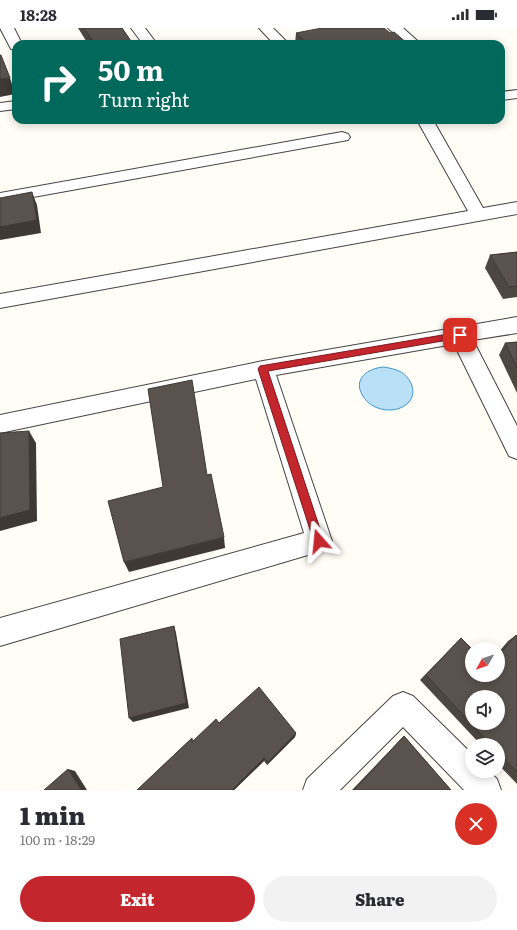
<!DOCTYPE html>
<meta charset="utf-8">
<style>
:root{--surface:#fff;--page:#f2f2f3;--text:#2b2b33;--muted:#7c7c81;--accent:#c4262e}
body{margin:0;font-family:Literata,serif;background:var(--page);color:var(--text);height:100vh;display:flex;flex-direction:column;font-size:15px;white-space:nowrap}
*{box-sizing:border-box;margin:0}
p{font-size:13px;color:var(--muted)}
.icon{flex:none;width:22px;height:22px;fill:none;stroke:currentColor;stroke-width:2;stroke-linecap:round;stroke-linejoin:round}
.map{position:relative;height:762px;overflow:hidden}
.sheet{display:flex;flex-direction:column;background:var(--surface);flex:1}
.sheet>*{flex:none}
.banner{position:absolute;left:12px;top:12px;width:493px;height:84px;border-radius:12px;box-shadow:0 2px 10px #0003;background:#00695c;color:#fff;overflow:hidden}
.needle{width:26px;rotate:230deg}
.tools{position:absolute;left:465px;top:614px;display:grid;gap:8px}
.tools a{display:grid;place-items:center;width:40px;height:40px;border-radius:50%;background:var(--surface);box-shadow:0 2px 10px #0003;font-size:20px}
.pin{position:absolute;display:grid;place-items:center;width:34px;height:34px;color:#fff;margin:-17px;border-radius:8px;box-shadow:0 2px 6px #0006}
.me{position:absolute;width:44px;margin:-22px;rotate:342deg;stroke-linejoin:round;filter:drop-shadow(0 0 3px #0008)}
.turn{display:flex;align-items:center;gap:14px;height:84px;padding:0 20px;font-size:18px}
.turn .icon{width:52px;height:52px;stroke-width:2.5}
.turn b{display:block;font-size:28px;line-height:34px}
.round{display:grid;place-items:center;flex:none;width:42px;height:42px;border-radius:21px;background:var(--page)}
.head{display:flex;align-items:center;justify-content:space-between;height:68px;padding:0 20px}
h1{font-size:24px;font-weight:800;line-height:30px}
.primary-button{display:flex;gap:8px;margin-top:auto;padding:8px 20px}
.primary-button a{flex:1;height:46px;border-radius:24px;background:var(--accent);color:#fff;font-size:16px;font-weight:800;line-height:46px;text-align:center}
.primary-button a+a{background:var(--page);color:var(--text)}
.status{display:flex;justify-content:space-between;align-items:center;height:28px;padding:0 20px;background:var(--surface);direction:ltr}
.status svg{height:11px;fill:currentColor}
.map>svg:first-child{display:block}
.water{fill:#b9e0f7;stroke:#3f96cf}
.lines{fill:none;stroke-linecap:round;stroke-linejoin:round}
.minor-casing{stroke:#444;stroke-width:2}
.minor{fill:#fff;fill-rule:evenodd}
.wall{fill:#4d4742}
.shaded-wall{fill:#3f3936}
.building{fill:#5a524d;stroke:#3f3936;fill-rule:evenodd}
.route{fill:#c4262e;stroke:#7f191e}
</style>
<div class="status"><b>18:28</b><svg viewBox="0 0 49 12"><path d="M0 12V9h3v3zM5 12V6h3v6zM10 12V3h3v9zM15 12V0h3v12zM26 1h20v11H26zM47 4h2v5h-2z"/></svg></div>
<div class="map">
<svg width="517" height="762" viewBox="0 0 517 762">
<rect width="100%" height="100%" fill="#fffdf5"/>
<path class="water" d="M 384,339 C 389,340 396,341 401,344 C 411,350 418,365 408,375 C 396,387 371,383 363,368 C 352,351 368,340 384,339 Z"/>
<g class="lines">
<g class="minor-casing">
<g id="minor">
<path d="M 0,0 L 14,0 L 22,16 L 16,16 L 16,22 L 11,21 Z"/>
<path d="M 131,0 L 145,0 L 157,16 L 143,16 Z"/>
<path d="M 259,0 L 273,0 L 289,16 L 274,16 Z"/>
<path d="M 388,0 L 403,0 L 421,16 L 406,16 Z"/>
<path d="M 517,62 L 517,70 L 501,72 L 501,64 Z"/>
<path d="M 16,73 L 16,81 L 0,83 L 0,75 Z"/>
<path d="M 417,92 L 433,92 L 483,180 L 517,174 L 517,186 L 0,280 L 0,266 L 468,183 Z"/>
<path d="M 342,104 L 348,106 L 350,109 L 348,112 L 0,175 L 0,165 Z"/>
<path d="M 517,289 L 517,305 L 473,312 L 517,398 L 517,431 L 509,428 L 454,316 L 276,347 L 332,513 L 328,521 L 0,618 L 0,590 L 304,505 L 256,351 L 0,405 L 0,387 L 263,333 Z"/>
<path d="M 403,664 L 413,668 L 472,726 L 472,743 L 489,743 L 497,751 L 501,762 L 464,762 L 403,699 L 340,762 L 303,762 L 307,751 L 393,668 Z"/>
</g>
</g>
<use href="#minor" class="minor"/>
</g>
<g class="wall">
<path d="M 78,0 L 122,0 L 133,16 L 88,16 Z"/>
<path d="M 296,5 L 390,5 L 408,16 L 295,16 Z"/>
<path d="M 517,224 L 517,269 L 503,271 L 485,240 L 490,227 Z"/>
<path d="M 517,314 L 517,365 L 499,327 L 505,315 Z"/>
<path d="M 516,607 L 517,608 L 517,756 L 498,736 L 498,717 L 481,717 L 420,652 L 455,616 L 472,621 L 498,647 L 498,625 L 508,613 Z"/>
<path d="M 219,695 L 296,705 L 295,709 L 267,737 L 264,733 L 234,762 L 137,762 L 192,710 L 193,713 Z"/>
<path d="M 404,708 L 451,762 L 352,762 L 400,712 Z"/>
</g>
<g class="shaded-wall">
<path d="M 10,50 L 15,66 L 0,69 L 0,51 Z"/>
<path d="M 32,164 L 37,177 L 41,205 L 0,212 L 0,199 Z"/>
<path d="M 29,403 L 36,415 L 37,493 L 0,503 L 0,490 Z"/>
<path d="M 224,509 L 225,520 L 129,544 L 124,534 Z"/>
<path d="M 174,598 L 176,605 L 189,680 L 133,694 L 129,690 Z"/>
<path d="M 296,705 L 295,709 L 267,737 L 268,734 Z"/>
<path d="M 264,730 L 264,733 L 234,762 L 232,762 Z"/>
<path d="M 68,741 L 75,743 L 87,762 L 81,762 Z"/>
</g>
<g class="building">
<path d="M 84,0 L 122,0 L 133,16 L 95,16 Z"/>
<path d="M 322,0 L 384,0 L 390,5 L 394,4 L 408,16 L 309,16 L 296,5 Z"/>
<path d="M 0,27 L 1,27 L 10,50 L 0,51 Z"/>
<path d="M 32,164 L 37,192 L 0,199 L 0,170 Z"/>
<path d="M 517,224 L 517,258 L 509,259 L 490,227 Z"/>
<path d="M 517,314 L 517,340 L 505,315 Z"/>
<path d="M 192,352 L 207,447 L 211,446 L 224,509 L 124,534 L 108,473 L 163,459 L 148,361 Z"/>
<path d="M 29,403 L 30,482 L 0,490 L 0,405 Z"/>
<path d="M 174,598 L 186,675 L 129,690 L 120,611 Z"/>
<path d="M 516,607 L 517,608 L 517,744 L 498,724 L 498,717 L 491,717 L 426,647 L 461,610 L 472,621 L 472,647 L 498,647 L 498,628 ZM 472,669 L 498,669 L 498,695 L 472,695 Z"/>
<path d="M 259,659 L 296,705 L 268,734 L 264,730 L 232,762 L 137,762 L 192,710 L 192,714 L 216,691 L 219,695 Z"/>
<path d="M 404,708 L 451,762 L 354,762 Z"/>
<path d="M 68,741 L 81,762 L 44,762 Z"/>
</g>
<path class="route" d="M 460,304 L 464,307 L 460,310 L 268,343 L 324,513 L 323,517 L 319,518 L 315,517 L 258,341 L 260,338 Z"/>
</svg>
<div class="tools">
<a><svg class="needle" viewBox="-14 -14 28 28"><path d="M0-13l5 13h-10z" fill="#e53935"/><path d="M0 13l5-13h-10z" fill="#7c7c81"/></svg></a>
<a><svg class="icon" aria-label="sound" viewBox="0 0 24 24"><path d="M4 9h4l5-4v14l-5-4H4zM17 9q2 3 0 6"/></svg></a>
<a><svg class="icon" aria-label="layers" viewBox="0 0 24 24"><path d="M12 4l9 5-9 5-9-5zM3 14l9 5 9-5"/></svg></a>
</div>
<div class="pin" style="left:460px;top:307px;background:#d93025"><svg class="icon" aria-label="arrive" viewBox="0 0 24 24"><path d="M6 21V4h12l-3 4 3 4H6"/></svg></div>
<svg class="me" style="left:319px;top:513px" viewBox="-20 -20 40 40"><path d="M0-17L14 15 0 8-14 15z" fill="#c4262e" stroke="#fff" stroke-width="4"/></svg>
<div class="banner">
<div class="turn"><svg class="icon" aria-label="right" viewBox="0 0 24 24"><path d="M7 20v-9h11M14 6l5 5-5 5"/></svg><div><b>50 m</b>Turn right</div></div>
</div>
</div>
<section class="sheet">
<div class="head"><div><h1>1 min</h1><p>100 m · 18:29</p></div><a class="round" style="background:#d93025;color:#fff"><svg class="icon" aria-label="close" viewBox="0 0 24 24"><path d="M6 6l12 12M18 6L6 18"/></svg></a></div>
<div class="primary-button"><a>Exit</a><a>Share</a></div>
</section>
